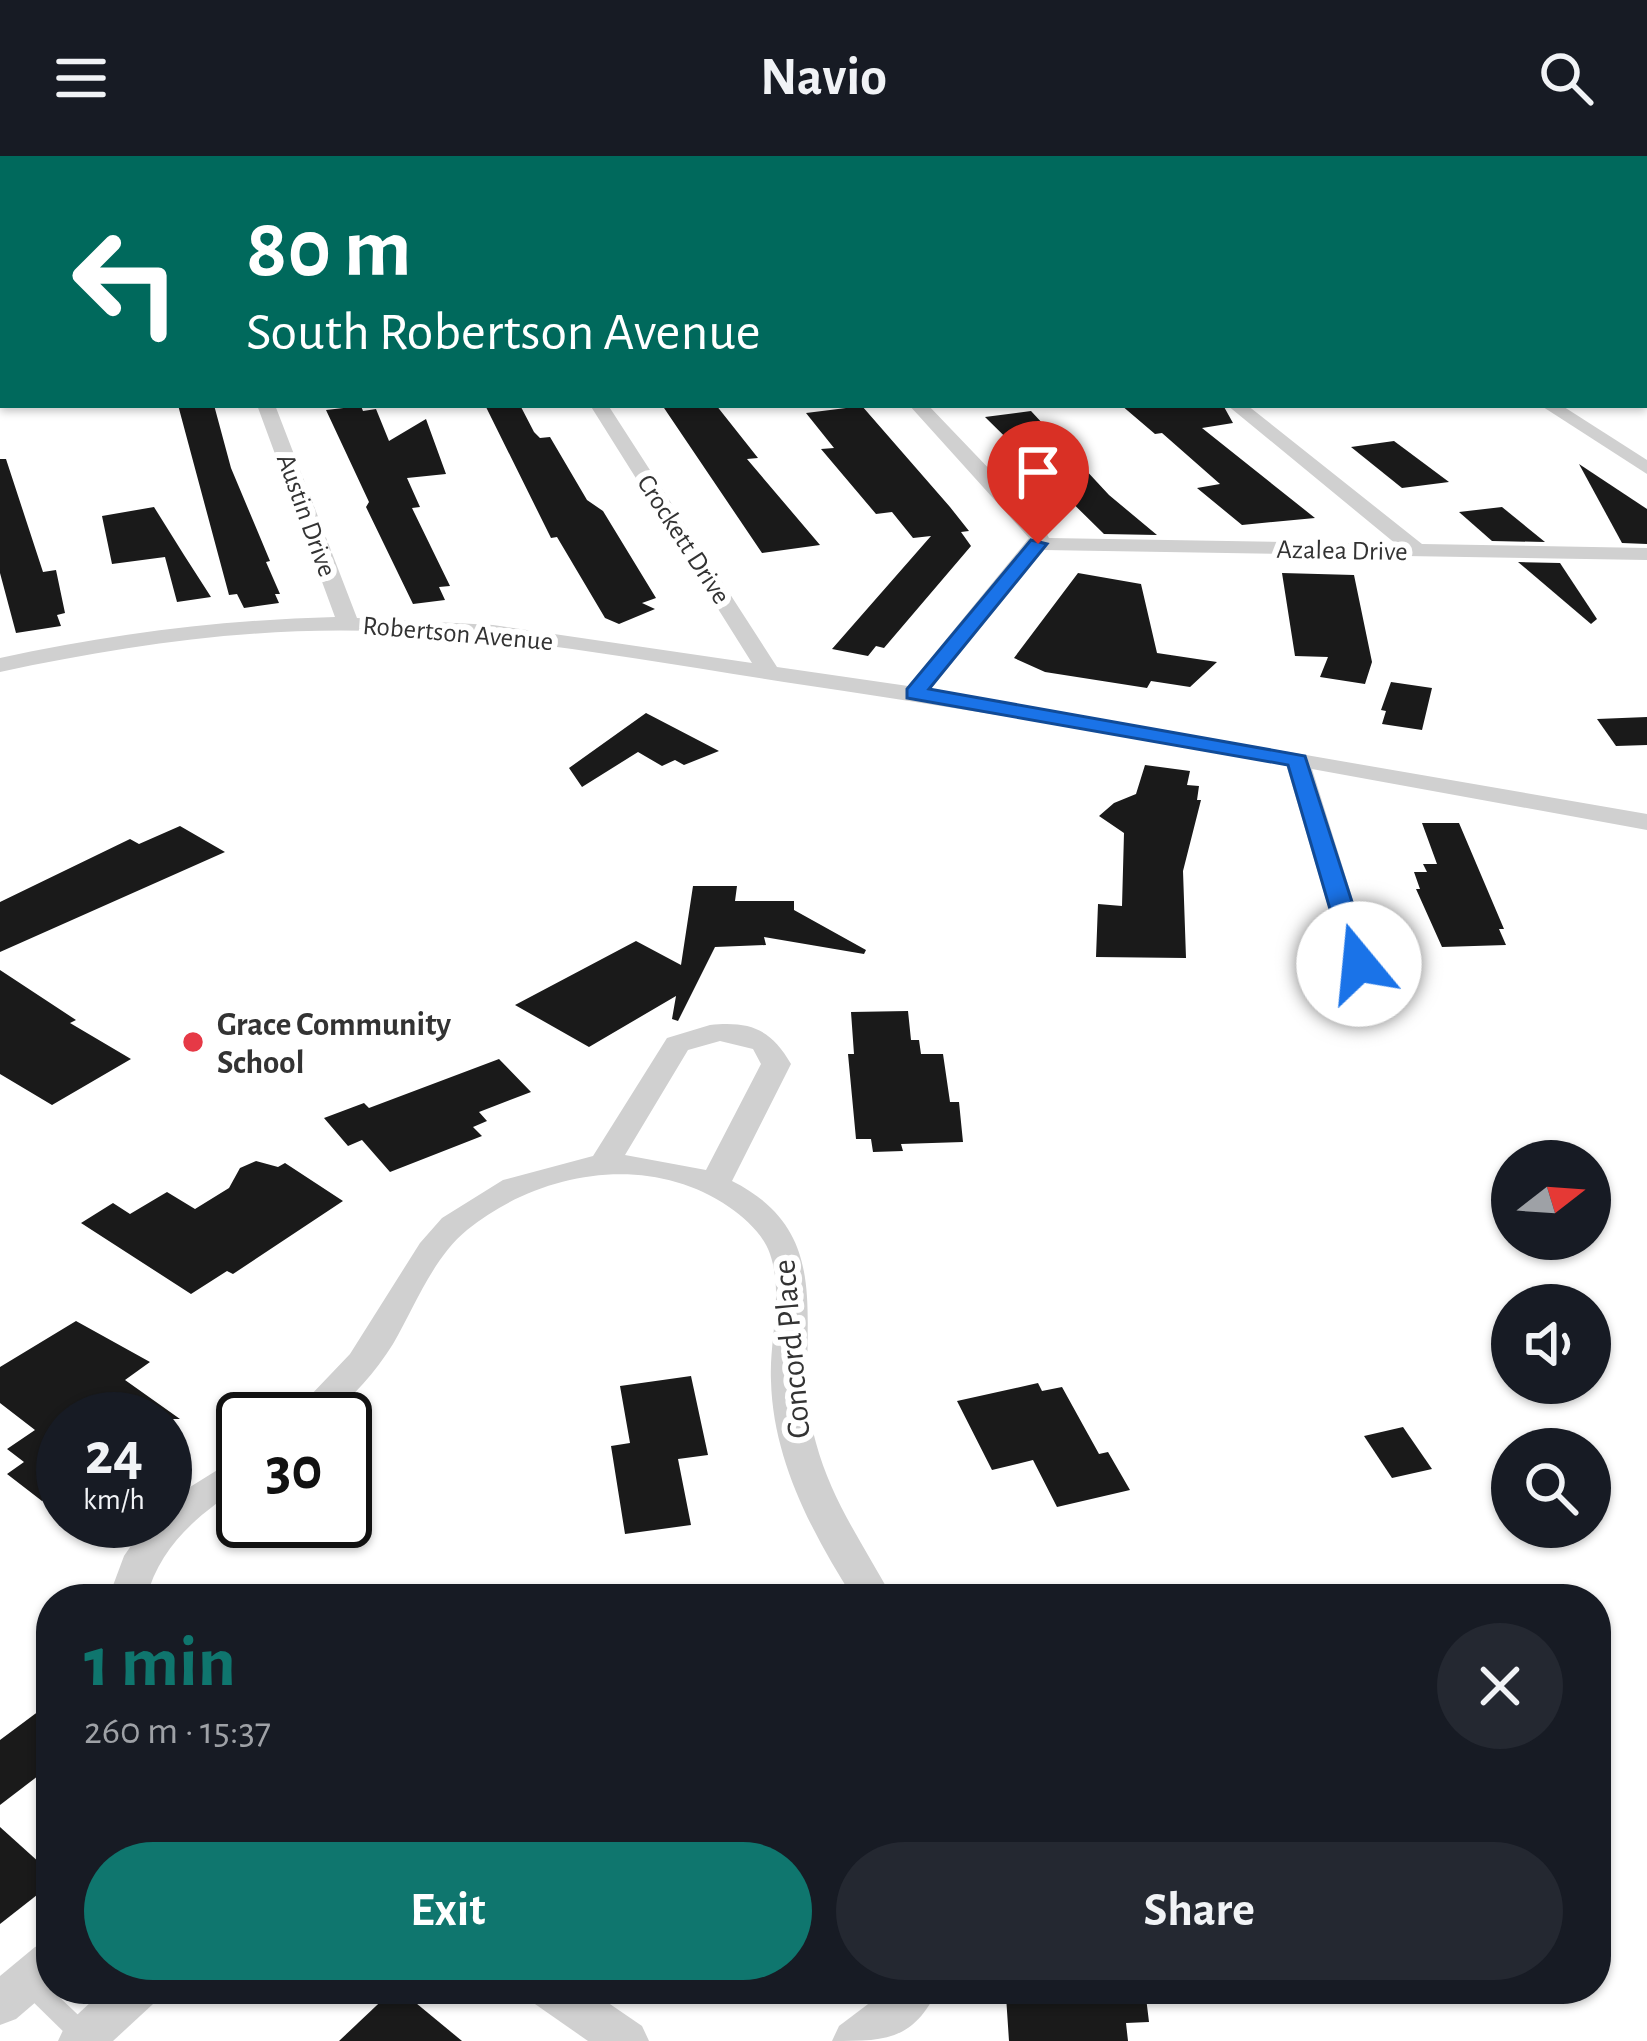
<!DOCTYPE html>
<meta charset="utf-8">
<style>
:root{--surface:#171b24;--page:#242831;--text:#f1f3f6;--muted:#9ea1a6;--accent:#0f766e}
body{margin:0;font-family:"Alegreya Sans",sans-serif;background:var(--page);color:var(--text);height:100vh;display:flex;flex-direction:column;font-size:45px;white-space:nowrap}
*{box-sizing:border-box;margin:0}
p{font-size:39px;color:var(--muted)}
.icon{flex:none;width:66px;height:66px;fill:none;stroke:currentColor;stroke-width:2;stroke-linecap:round;stroke-linejoin:round}
.map{position:relative;flex:1;overflow:hidden}
.panel{position:absolute;left:36px;top:1428px;width:1575px;height:420px;display:flex;flex-direction:column;background:var(--surface);border-radius:48px;box-shadow:0 3px 9px #0004}
.panel>*{flex:none}
.banner{position:absolute;left:0px;top:0px;width:1647px;height:252px;box-shadow:0 3px 9px #0004;background:#00695c;color:#fff;overflow:hidden}
.needle{width:78px;rotate:73deg}
.buttons{position:absolute;left:1491px;top:984px;display:grid;gap:24px}
.buttons a{display:grid;place-items:center;width:120px;height:120px;border-radius:50%;background:var(--surface);box-shadow:0 3px 9px #0004;font-size:60px}
.speed{position:absolute;left:36px;top:1236px;display:flex;gap:24px;font-size:60px;font-weight:700;text-align:center}
.speed>*{display:grid;place-content:center;width:156px;height:156px;border-radius:50%;background:var(--surface);box-shadow:0 3px 9px #0004;line-height:1}
.speed small{font-size:30px;font-weight:400}
.speed .limit{border:6px solid #111;border-radius:18px;background:#fff;color:#111}
.pin{position:absolute;display:grid;place-items:center;width:102px;height:102px;color:#fff;margin:-123px -51px;border-radius:50% 50% 50% 0;rotate:-45deg;box-shadow:0 0 12px #0007}
.pin .icon{rotate:45deg}
.me{position:absolute;width:132px;margin:-66px;rotate:343deg;stroke-linejoin:round;filter:drop-shadow(0 0 9px #0008)}
.turn{display:flex;align-items:center;gap:42px;height:252px;padding:0 48px;font-size:54px}
.turn .icon{width:156px;height:156px;stroke-width:2.5}
.turn b{display:block;font-size:84px;line-height:102px}
.round{display:grid;place-items:center;flex:none;width:126px;height:126px;border-radius:63px;background:var(--page)}
.summary{display:flex;align-items:center;justify-content:space-between;height:204px;padding:0 48px}
h1{font-size:72px;font-weight:700;line-height:90px;color:var(--accent)}
.action{display:flex;gap:24px;margin-top:auto;padding:24px 48px}
.action a{flex:1;height:138px;border-radius:72px;background:var(--accent);color:#fff;font-size:48px;font-weight:700;line-height:138px;text-align:center}
.action a+a{background:var(--page);color:var(--text)}
header{display:flex;justify-content:space-between;align-items:center;height:156px;padding:0 48px;background:var(--surface);font-size:54px;font-weight:700}
.map>svg:first-child{display:block}
.lines{fill:none;stroke-linecap:round;stroke-linejoin:round}
.stream{stroke:#cfe2ee;stroke-width:6}
.building{fill:#1a1a1a}
.lane{fill:#d0d0d0;fill-rule:evenodd}
.street{fill:#d0d0d0;fill-rule:evenodd}
.route{fill:#1a73e8;stroke:#114b97;stroke-width:3}
.poi-dot{fill:#e63946;stroke:#fff;stroke-width:4.5}
.labels{text-anchor:middle;stroke-width:12;stroke-linejoin:round;paint-order:stroke}
.far-street-label{font-size:27px;fill:#333;stroke:#fff}
.poi-label{font-size:33px;font-weight:bold;fill:#333;stroke:#fff;text-anchor:start}
.street-label{font-size:33px;fill:#333;stroke:#fff}
</style>
<header><svg class="icon" aria-label="menu" viewBox="0 0 24 24"><path d="M4 6h16M4 12h16M4 18h16"/></svg>Navio<svg class="icon" aria-label="search" viewBox="0 0 24 24"><circle cx="10" cy="10" r="6"/><path d="M15 15l6 6"/></svg></header>
<div class="map">
<svg width="1647" height="1885" viewBox="0 0 1647 1885">
<rect width="100%" height="100%" fill="#fff"/>
<g class="lines">
<path class="stream" d="M 182,0 L 295,2"/>
</g>
<g class="building">
<path d="M 178,249 L 214,249 L 231,312 L 270,405 L 266,406 L 280,438 L 275,438 L 279,447 L 244,452 L 237,438 L 229,439 Z"/>
<path d="M 485,249 L 520,249 L 534,276 L 540,282 L 550,281 L 587,344 L 603,355 L 656,442 L 642,447 L 655,453 L 619,468 L 605,462 L 557,381 L 551,382 Z"/>
<path d="M 662,249 L 716,249 L 758,302 L 747,303 L 820,389 L 762,397 Z"/>
<path d="M 1121,249 L 1223,249 L 1233,267 L 1202,272 L 1315,362 L 1242,369 L 1197,332 L 1220,328 L 1162,277 L 1155,278 Z"/>
<path d="M 361,250 L 363,255 L 376,253 L 389,285 L 426,263 L 446,318 L 407,322 L 420,351 L 412,352 L 450,430 L 439,431 L 445,444 L 413,448 L 366,351 L 369,346 L 326,254 Z"/>
<path d="M 862,250 L 950,351 L 969,375 L 961,376 L 971,390 L 884,492 L 876,490 L 868,500 L 832,493 L 931,380 L 913,382 L 892,356 L 876,358 L 821,293 L 834,292 L 806,257 Z"/>
<path d="M 1031,255 L 1109,339 L 1157,379 L 1104,378 L 985,261 Z"/>
<path d="M 1394,285 L 1449,326 L 1402,332 L 1351,291 Z"/>
<path d="M 0,303 L 6,303 L 43,416 L 56,414 L 65,457 L 57,459 L 61,470 L 16,477 L 0,417 Z"/>
<path d="M 1579,308 L 1647,353 L 1647,388 L 1622,387 Z"/>
<path d="M 154,351 L 184,399 L 211,441 L 177,446 L 165,401 L 112,408 L 102,360 Z"/>
<path d="M 1502,351 L 1545,386 L 1492,385 L 1459,356 Z"/>
<path d="M 1518,406 L 1560,407 L 1597,463 L 1591,468 Z"/>
<path d="M 1078,417 L 1141,428 L 1157,497 L 1217,506 L 1190,531 L 1151,525 L 1147,532 L 1045,516 L 1014,502 Z"/>
<path d="M 1282,417 L 1354,419 L 1372,506 L 1365,528 L 1320,521 L 1328,501 L 1295,500 Z"/>
<path d="M 1391,526 L 1432,532 L 1422,574 L 1382,568 L 1386,555 L 1381,554 Z"/>
<path d="M 646,557 L 719,595 L 684,609 L 675,604 L 662,610 L 638,596 L 582,631 L 569,612 Z"/>
<path d="M 1647,561 L 1647,589 L 1616,590 L 1597,563 Z"/>
<path d="M 1145,609 L 1190,615 L 1187,629 L 1199,630 L 1197,644 L 1201,644 L 1183,715 L 1186,802 L 1096,801 L 1098,748 L 1122,750 L 1124,677 L 1099,660 L 1114,647 L 1136,638 Z"/>
<path d="M 1422,667 L 1459,667 L 1504,773 L 1499,773 L 1506,789 L 1442,791 L 1416,733 L 1420,733 L 1414,716 L 1427,716 L 1423,708 L 1437,708 Z"/>
<path d="M 180,670 L 225,696 L 0,796 L 0,746 L 130,683 L 139,688 Z"/>
<path d="M 693,730 L 737,730 L 735,745 L 794,745 L 794,754 L 866,794 L 864,798 L 764,781 L 766,789 L 715,791 L 678,865 L 672,863 L 676,840 L 589,891 L 515,849 L 636,785 L 681,809 Z"/>
<path d="M 0,814 L 76,864 L 70,867 L 131,903 L 52,949 L 0,918 Z"/>
<path d="M 908,855 L 911,884 L 919,884 L 921,898 L 943,898 L 950,946 L 959,946 L 963,986 L 901,988 L 903,995 L 873,996 L 871,983 L 856,983 L 848,898 L 854,898 L 851,856 Z"/>
<path d="M 499,903 L 531,936 L 479,956 L 487,965 L 473,971 L 482,980 L 390,1016 L 362,984 L 348,990 L 324,962 L 364,947 L 369,952 Z"/>
<path d="M 256,1005 L 278,1011 L 285,1007 L 343,1045 L 233,1118 L 227,1115 L 191,1138 L 81,1067 L 113,1047 L 130,1058 L 167,1036 L 195,1053 L 229,1032 L 240,1012 Z"/>
<path d="M 76,1165 L 150,1206 L 125,1224 L 180,1263 L 63,1263 L 63,1330 L 42,1345 L 7,1318 L 24,1306 L 7,1293 L 35,1274 L 0,1247 L 0,1211 Z"/>
<path d="M 691,1220 L 708,1299 L 678,1303 L 691,1369 L 625,1378 L 611,1290 L 630,1287 L 620,1230 Z"/>
<path d="M 1038,1227 L 1042,1235 L 1062,1231 L 1099,1298 L 1108,1296 L 1130,1334 L 1057,1351 L 1033,1304 L 992,1314 L 957,1245 Z"/>
<path d="M 1403,1271 L 1432,1313 L 1392,1322 L 1364,1280 Z"/>
<path d="M 51,1546 L 51,1610 L 0,1649 L 0,1584 Z"/>
<path d="M 0,1671 L 51,1717 L 51,1728 L 0,1768 Z"/>
<path d="M 394,1833 L 399,1833 L 462,1885 L 339,1885 Z"/>
<path d="M 1048,1833 L 1145,1833 L 1149,1866 L 1126,1867 L 1128,1885 L 1009,1885 L 1006,1840 L 1048,1840 Z"/>
</g>
<g class="lines">
<path class="lane" d="M 31,1819 L 39,1822 L 91,1871 L 95,1879 L 92,1885 L 73,1885 L 23,1836 L 20,1829 L 23,1822 Z"/>
<g class="street">
<path d="M 695,0 L 709,0 L 710,3 L 696,3 Z"/>
<path d="M 1204,0 L 1257,0 L 1202,3 Z"/>
<path d="M 1503,0 L 1521,0 L 1523,3 L 1505,3 Z"/>
<path d="M 1545,0 L 1601,0 L 1603,3 L 1547,3 Z"/>
<path d="M 1644,2 L 1647,2 L 1647,10 L 1639,3 Z"/>
<path d="M 1644,65 L 1647,65 L 1647,75 L 1644,74 Z"/>
<rect x="0" y="137" width="3" height="10"/>
<path d="M 257,249 L 275,249 L 357,462 L 493,469 L 752,507 L 590,249 L 608,249 L 777,511 L 908,530 L 1029,382 L 909,249 L 928,249 L 1041,367 L 1049,382 L 1396,388 L 1227,249 L 1247,249 L 1422,388 L 1647,392 L 1647,404 L 1044,394 L 930,534 L 1647,658 L 1647,674 L 1312,613 L 1373,808 L 1359,816 L 1345,808 L 1286,608 C 1119,578 952,551 784,526 C 655,506 527,482 397,476 C 263,469 130,488 0,516 L 0,502 C 111,478 221,464 335,461 Z"/>
<path d="M 1540,249 L 1561,249 L 1647,304 L 1647,318 Z"/>
<path d="M 710,869 C 750,865 771,873 791,908 L 732,1025 C 848,1083 788,1188 816,1287 C 832,1346 865,1391 893,1443 L 854,1443 C 812,1377 773,1304 771,1225 C 769,1184 784,1138 770,1098 C 763,1078 746,1063 729,1051 C 649,996 540,1015 467,1074 C 433,1102 415,1150 393,1188 C 375,1217 353,1240 328,1263 L 288,1263 L 350,1198 L 420,1087 L 442,1062 L 503,1024 L 593,1000 L 667,882 ZM 720,885 L 753,893 L 761,908 L 706,1014 L 625,999 L 688,894 Z"/>
<path d="M 243,1298 L 243,1329 C 198,1359 160,1389 146,1443 L 108,1443 L 124,1400 L 148,1365 L 165,1365 L 165,1349 L 174,1341 Z"/>
<path d="M 51,1785 L 51,1833 L 16,1863 L 0,1869 L 0,1820 L 35,1791 Z"/>
<path d="M 105,1833 L 160,1833 L 153,1848 L 113,1885 L 58,1885 L 65,1870 Z"/>
<path d="M 528,1833 L 588,1833 L 642,1870 L 649,1885 L 588,1885 L 535,1848 Z"/>
<path d="M 888,1833 L 938,1833 C 913,1885 885,1885 832,1885 L 839,1870 Z"/>
</g>
</g>
<path class="route" d="M 1031,384 L 1047,388 L 929,533 L 1305,600 L 1372,808 L 1368,814 L 1359,816 L 1346,808 L 1288,609 L 907,542 L 907,533 Z"/>
<circle class="poi-dot" cx="193" cy="886" r="12"/>
<g class="labels">
<g class="far-street-label">
<text transform="translate(307 359) rotate(70)" y="9">Austin Drive</text>
<text transform="translate(684 383) rotate(57)" y="9">Crockett Drive</text>
<text transform="translate(1342 394) rotate(1)" y="9">Azalea Drive</text>
<text transform="translate(458 477) rotate(5)" y="9">Robertson Avenue</text>
</g>
<g class="poi-label">
<text x="217" y="879">Grace Community<tspan x="217" dy="38">School</tspan></text>
</g>
<g class="street-label">
<text transform="translate(790 1193) rotate(-95)" y="12">Concord Place</text>
</g>
</g>
</svg>
<div class="buttons">
<a><svg class="needle" viewBox="-14 -14 28 28"><path d="M0-13l5 13h-10z" fill="#e53935"/><path d="M0 13l5-13h-10z" fill="#9ea1a6"/></svg></a>
<a><svg class="icon" aria-label="sound" viewBox="0 0 24 24"><path d="M4 9h4l5-4v14l-5-4H4zM17 9q2 3 0 6"/></svg></a>
<a><svg class="icon" aria-label="search" viewBox="0 0 24 24"><circle cx="10" cy="10" r="6"/><path d="M15 15l6 6"/></svg></a>
</div>
<div class="speed"><div>24<small>km/h</small></div><div class="limit">30</div></div>
<div class="pin" style="left:1038px;top:388px;background:#d93025"><svg class="icon" aria-label="arrive" viewBox="0 0 24 24"><path d="M6 21V4h12l-3 4 3 4H6"/></svg></div>
<svg class="me" style="left:1359px;top:808px" viewBox="-20 -20 40 40"><circle r="19" fill="#fff"/><path d="M0-13L10 11 0 6-10 11z" fill="#1a73e8"/></svg>
<div class="banner">
<div class="turn"><svg class="icon" aria-label="left" viewBox="0 0 24 24"><path d="M17 20v-9H6M10 6l-5 5 5 5"/></svg><div><b>80 m</b>South Robertson Avenue</div></div>
</div>
<section class="panel">
<div class="summary"><div><h1>1 min</h1><p>260 m · 15:37</p></div><a class="round"><svg class="icon" aria-label="close" viewBox="0 0 24 24"><path d="M6 6l12 12M18 6L6 18"/></svg></a></div>
<div class="action"><a>Exit</a><a>Share</a></div>
</section>
</div>
